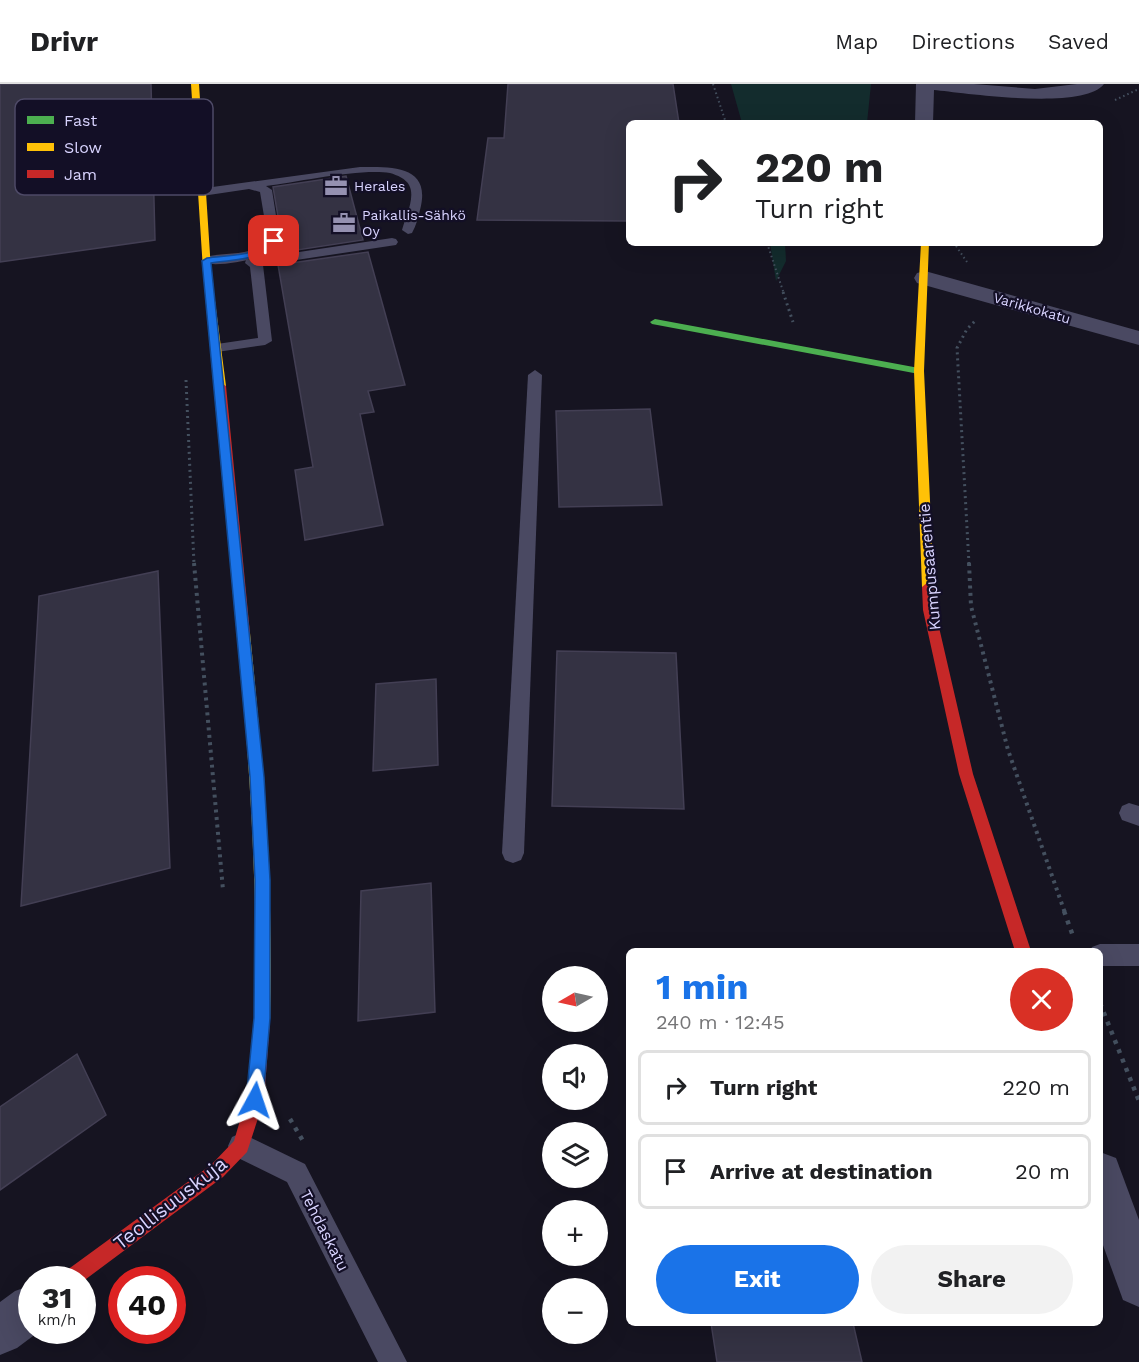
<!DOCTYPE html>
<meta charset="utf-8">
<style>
:root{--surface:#fff;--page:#f2f2f2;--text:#202124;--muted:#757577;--line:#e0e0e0;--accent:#1a73e8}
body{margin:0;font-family:"Work Sans",sans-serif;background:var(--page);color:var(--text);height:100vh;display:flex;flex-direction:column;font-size:22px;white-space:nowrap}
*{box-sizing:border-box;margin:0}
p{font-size:20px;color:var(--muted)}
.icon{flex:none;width:33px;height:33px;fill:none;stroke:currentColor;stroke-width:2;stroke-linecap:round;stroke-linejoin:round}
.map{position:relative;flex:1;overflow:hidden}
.sheet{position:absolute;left:626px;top:864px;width:477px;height:378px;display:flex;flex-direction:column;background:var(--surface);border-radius:9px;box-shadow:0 6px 24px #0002}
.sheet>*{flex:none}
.guide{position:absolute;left:626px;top:36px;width:477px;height:126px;border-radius:9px;box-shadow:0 6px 24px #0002;background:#fff;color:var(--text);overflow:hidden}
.needle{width:39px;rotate:261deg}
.buttons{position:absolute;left:542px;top:882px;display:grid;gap:12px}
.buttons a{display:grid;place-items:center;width:66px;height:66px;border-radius:50%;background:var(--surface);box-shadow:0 6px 24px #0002;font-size:30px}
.speed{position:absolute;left:18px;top:1182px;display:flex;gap:12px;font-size:30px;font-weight:700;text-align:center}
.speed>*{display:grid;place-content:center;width:78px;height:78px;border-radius:50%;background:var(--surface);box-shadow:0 6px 24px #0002;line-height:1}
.speed small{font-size:15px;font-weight:400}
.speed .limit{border:9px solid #d22;background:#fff;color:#111}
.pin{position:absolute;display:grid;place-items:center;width:51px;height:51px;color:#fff;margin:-26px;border-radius:12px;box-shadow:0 3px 9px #0006}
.me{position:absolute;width:66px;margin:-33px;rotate:5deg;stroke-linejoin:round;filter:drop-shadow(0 0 4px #0008)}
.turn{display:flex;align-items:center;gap:21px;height:126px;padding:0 30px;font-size:27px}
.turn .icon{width:78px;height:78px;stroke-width:2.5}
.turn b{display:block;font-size:42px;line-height:51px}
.round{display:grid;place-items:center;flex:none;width:63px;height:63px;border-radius:32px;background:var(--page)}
.overview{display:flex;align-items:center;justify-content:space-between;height:102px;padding:0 30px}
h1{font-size:36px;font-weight:700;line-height:45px;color:var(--accent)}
.cta{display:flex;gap:12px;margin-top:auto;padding:12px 30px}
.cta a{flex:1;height:69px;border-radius:36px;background:var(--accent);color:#fff;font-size:24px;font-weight:700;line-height:69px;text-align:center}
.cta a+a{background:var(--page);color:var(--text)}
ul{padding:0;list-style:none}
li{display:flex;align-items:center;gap:18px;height:75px;margin:0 12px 9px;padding:0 18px;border:3px solid var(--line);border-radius:9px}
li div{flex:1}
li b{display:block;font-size:22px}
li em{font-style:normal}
header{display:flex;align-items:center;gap:36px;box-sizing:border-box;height:84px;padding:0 30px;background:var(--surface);border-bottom:2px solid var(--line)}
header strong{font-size:28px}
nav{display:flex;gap:33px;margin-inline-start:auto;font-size:21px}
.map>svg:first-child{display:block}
.green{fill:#132c2d}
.building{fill:#343243;stroke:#433f54;stroke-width:1.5}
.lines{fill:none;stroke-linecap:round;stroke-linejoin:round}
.path-far3{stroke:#44505f;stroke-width:2;stroke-dasharray:1.5 3;stroke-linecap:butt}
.path-far2{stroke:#44505f;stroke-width:3;stroke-dasharray:2 4;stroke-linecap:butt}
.path-far1{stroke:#44505f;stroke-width:4;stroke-dasharray:3 4.5;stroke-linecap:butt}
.path{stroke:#44505f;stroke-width:4.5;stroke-dasharray:4 6;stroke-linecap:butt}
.lane{fill:#4a4962;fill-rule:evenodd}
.street{fill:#4a4962;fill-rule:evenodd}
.fast{fill:#4caf50;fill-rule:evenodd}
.slow{fill:#ffc107;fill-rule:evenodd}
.jam{fill:#c62828;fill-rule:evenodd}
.route{fill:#1a73e8;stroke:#114b97;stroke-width:1.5}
.labels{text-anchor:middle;stroke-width:4.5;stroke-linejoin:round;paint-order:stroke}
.far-poi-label{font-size:14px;fill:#d9d4ff;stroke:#130f26;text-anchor:start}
.far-street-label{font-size:14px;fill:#d9d4ff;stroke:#130f26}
.street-label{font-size:16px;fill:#d9d4ff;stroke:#130f26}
.near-street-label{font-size:20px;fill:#d9d4ff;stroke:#130f26}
.key{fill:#130f26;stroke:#4e4a67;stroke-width:1.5}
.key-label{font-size:16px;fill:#d9d4ff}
</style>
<header>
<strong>Drivr</strong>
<nav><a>Map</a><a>Directions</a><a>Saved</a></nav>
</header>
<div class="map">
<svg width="1139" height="1278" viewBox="0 0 1139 1278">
<rect width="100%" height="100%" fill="#161421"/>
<g class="green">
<path d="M 731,0 L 871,0 L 867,39 L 742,39 Z"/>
<path d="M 770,159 L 785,159 L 786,177 L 776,197 Z"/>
</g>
<g class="building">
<path d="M 0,0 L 151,0 L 155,156 L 0,178 Z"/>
<path d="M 508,0 L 673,0 L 679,39 L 628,39 L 628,137 L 477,136 L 488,54 L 504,54 Z"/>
<path d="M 346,92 L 363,156 L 284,168 L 273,103 Z"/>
<path d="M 368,168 L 405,301 L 368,307 L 374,328 L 360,330 L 383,441 L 305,456 L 295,386 L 313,383 L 278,181 Z"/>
<path d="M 650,325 L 662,421 L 559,423 L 556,327 Z"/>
<path d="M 158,487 L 170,784 L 21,822 L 39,512 Z"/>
<path d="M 557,567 L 676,569 L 684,725 L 552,722 Z"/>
<path d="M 436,595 L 438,681 L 373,687 L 376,600 Z"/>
<path d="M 431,799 L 435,928 L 358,937 L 361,807 Z"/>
<path d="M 77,970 L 106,1031 L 0,1106 L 0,1023 Z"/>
<path d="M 711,1239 L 853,1239 L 862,1278 L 717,1278 Z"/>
</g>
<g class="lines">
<g class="path-far3">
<path d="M 713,0 L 726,39"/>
<path d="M 1115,16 L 1139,5"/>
<path d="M 767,159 L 784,210"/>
<path d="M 956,162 L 967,178"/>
</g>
<g class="path-far2">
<path d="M 783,208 L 793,238"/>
<path d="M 186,296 L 194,480"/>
<path d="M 969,480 L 957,264 L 967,245 L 977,235"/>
</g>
<g class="path-far1">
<path d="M 194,479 L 223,806"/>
<path d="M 969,479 L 971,522 L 1008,666 L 1065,829"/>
</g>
<g class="path">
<path d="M 1064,827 L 1074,855"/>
<path d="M 1100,919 L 1139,1017"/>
<path d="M 290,1035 L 303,1057"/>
</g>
<g class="lane">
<path d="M 360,83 C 392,83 432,81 420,126 C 418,134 416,142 412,149 L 408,150 L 402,146 C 405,134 416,113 409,101 C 406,95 397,91 390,89 C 361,84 298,98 266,102 L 272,106 L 280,157 C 276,162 272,167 266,170 C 254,176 210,185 201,177 C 214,164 248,177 268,156 L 260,108 L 249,105 L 202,112 L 196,108 L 198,105 Z"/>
<path d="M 392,154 L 396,155 L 398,158 L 396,161 L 263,181 L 272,257 L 265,261 L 217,268 L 210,264 L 217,260 L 258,254 L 250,183 L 245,179 L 246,176 Z"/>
<path d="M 535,286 L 542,291 L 524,769 L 521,776 L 513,779 L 505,776 L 502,769 L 528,291 Z"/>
<path d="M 1129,719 L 1139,722 L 1139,742 L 1122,736 L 1119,729 L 1122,722 Z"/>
<path d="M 1100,860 L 1139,860 L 1139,882 L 1100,882 L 1100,867 L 1090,867 L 1092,863 Z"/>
<path d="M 241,1049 L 305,1080 L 407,1278 L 378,1278 L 287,1098 L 232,1071 L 228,1062 L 232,1053 Z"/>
</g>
<g class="street">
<path d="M 916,0 L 974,0 L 1035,5 L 1077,0 L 1104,0 C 1084,27 965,9 934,6 L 933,39 L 915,39 Z"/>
<path d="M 925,187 L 1139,247 L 1139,261 L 917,199 L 914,194 L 917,189 Z"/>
<path d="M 1100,1068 L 1116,1074 L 1139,1136 L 1139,1223 L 1123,1216 L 1100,1153 Z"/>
<path d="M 32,1201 L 32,1246 L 41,1246 L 17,1264 L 0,1271 L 0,1218 L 15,1207 Z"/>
</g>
<path class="fast" d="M 655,235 L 919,284 L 924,287 L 919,290 L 652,240 L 650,238 Z"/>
<g class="slow">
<path d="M 191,0 L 199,0 L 211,186 L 226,302 L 221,305 L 216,302 L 203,186 Z"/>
<path d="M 921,159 L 929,159 L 924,287 L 934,503 L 928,508 L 922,503 L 914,287 Z"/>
<path d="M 244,544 L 250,549 C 263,678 274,807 270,937 L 268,943 L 262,945 L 256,943 L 254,937 C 259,807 249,678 238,549 Z"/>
</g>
<g class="jam">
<path d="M 221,299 L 226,302 L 250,549 L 244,554 L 238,549 L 216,302 Z"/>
<path d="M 928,498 L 934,503 L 935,526 L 973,690 L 1031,867 L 1015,867 L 959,690 L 923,526 L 922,503 Z"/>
<path d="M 262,929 L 268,931 L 270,937 L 264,1016 L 247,1068 L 223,1093 L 82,1198 L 82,1196 L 61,1196 L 63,1189 L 211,1081 L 234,1057 L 246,1016 L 254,937 L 256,931 Z"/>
</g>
</g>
<path class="route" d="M 271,155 L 278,157 C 264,177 234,175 211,179 L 264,693 L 270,796 L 270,934 L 263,1016 L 261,1023 L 255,1025 L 248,1023 L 246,1016 L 254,934 L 255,796 L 250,693 L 202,177 L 207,174 C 227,171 258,173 271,155 Z"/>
<defs>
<g id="office-bare" transform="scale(1.8)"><path d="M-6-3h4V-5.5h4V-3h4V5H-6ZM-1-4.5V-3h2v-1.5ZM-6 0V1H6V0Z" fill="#9591b1" stroke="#130f26" stroke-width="2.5" paint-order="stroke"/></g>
</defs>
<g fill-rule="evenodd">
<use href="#office-bare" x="336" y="102"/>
<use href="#office-bare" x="344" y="139"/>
</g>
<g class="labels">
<g class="far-poi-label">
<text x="354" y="107">Herales</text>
<text x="362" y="136">Paikallis-Sähkö<tspan x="362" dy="16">Oy</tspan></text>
</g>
<g class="far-street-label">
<text transform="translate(1032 224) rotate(16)" y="5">Varikkokatu</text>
</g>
<g class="street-label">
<text transform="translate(929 483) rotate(-95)" y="6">Kumpusaarentie</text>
<text transform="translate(325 1146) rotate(63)" y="6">Tehdaskatu</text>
</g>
<g class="near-street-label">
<text transform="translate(170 1119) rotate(-38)" y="7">Teollisuuskuja</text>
</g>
</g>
<rect x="15" y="15" width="198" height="96" rx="9" class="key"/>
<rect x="27" y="32" width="27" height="8" fill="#4caf50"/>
<rect x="27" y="59" width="27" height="8" fill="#ffc107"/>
<rect x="27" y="86" width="27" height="8" fill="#c62828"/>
<g class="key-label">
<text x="64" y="42">Fast</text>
<text x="64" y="69">Slow</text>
<text x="64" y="96">Jam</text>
</g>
</svg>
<div class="buttons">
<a><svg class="needle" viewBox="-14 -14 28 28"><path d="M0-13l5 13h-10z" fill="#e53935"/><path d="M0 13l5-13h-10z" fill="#757577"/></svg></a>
<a><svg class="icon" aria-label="sound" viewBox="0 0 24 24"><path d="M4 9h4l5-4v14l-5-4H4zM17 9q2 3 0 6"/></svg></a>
<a><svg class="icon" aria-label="layers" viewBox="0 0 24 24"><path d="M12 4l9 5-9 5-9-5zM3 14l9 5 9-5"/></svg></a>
<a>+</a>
<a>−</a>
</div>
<div class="speed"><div>31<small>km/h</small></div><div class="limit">40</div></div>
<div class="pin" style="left:274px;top:157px;background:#d93025"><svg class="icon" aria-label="arrive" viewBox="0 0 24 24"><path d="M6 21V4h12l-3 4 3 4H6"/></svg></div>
<svg class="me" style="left:255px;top:1016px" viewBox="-20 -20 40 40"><path d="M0-17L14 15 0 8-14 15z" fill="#1a73e8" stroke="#fff" stroke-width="4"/></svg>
<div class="guide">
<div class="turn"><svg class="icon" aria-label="right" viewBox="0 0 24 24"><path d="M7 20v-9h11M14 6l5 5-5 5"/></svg><div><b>220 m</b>Turn right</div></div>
</div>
<section class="sheet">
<div class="overview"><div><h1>1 min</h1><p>240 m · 12:45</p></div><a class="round" style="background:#d93025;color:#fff"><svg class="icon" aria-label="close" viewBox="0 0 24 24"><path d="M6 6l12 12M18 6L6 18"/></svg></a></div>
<ul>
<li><svg class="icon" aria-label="right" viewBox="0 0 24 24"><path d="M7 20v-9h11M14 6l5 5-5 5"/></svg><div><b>Turn right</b></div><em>220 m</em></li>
<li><svg class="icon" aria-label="arrive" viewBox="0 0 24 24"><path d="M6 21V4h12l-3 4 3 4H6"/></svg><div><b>Arrive at destination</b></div><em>20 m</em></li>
</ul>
<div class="cta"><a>Exit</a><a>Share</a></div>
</section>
</div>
